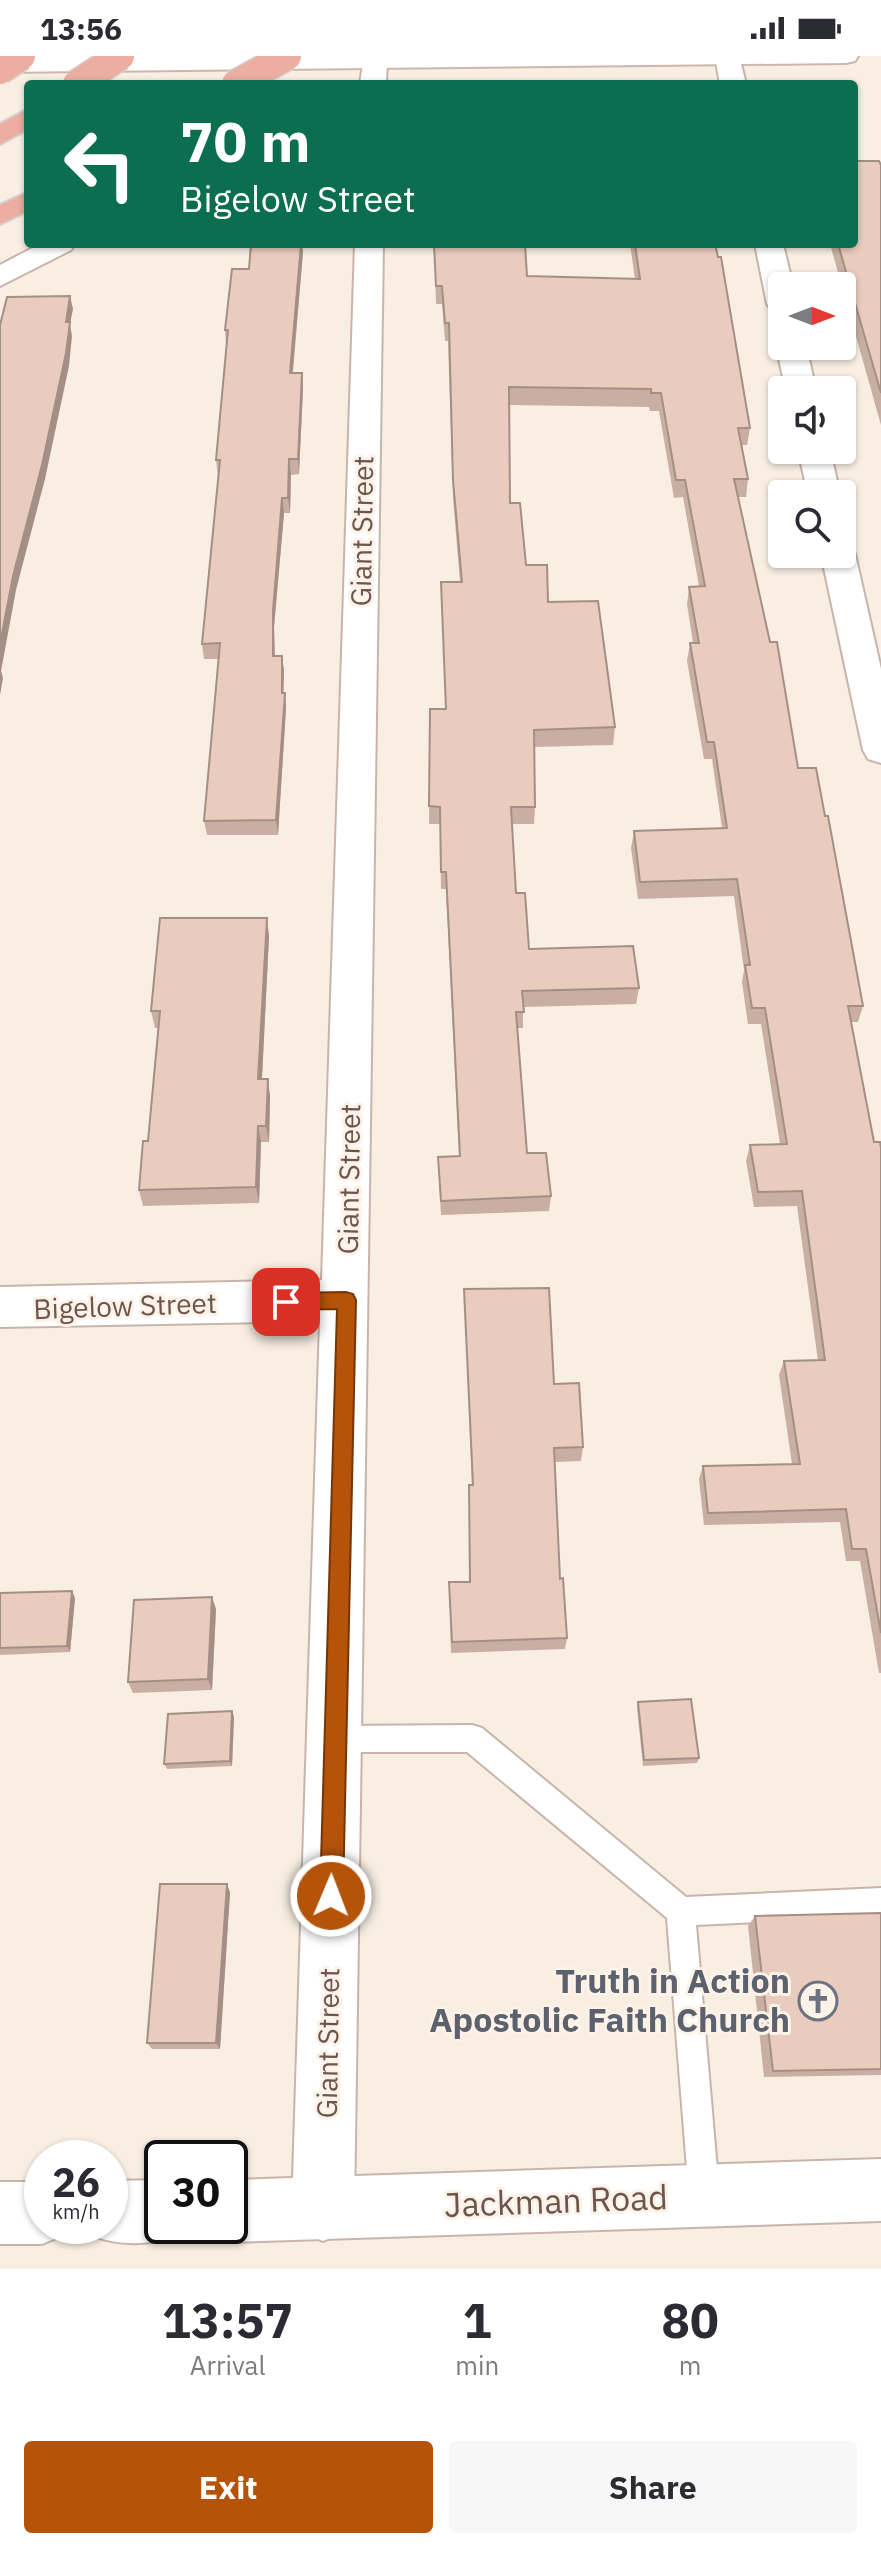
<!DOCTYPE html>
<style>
:root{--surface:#fff;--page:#f7f7f7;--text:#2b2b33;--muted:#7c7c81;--accent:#b45309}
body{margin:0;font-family:"IBM Plex Sans",sans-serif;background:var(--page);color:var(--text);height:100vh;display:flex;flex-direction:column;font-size:30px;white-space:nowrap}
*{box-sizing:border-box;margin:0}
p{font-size:26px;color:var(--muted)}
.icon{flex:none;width:44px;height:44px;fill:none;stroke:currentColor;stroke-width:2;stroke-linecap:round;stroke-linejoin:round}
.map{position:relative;height:2213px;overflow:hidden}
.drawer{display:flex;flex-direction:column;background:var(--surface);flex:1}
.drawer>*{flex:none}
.top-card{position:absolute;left:24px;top:24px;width:834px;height:168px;border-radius:8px;box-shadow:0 2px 6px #0004;background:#0b6e4f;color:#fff;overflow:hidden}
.needle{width:52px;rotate:90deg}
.fabs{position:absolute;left:768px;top:216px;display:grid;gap:16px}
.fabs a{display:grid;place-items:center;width:88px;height:88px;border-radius:8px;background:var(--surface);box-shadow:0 2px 6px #0004;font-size:40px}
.speed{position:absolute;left:24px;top:2084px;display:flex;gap:16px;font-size:40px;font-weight:700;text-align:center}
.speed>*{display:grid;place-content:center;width:104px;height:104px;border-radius:50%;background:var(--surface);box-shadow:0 2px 6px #0004;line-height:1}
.speed small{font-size:20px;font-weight:400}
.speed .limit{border:4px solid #111;border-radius:12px;background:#fff;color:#111}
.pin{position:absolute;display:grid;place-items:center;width:68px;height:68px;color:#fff;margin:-34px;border-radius:16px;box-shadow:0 4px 12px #0006}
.me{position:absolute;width:88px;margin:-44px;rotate:1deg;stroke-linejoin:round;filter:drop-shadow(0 0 6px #0008)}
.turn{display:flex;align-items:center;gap:28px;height:168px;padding:0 24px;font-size:36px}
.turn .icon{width:104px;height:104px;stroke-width:2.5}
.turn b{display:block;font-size:56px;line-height:68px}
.eta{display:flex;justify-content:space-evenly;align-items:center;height:136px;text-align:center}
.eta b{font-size:48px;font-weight:700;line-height:56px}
.cta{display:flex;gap:16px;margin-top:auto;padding:16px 24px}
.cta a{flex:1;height:92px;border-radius:8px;background:var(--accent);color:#fff;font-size:32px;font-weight:700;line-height:92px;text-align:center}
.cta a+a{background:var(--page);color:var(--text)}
.status{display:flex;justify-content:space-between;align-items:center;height:56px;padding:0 40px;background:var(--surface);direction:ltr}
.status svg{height:22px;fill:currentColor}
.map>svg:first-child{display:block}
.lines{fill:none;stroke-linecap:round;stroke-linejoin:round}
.service-casing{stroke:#c7b5ab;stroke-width:4}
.minor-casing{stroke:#c7b5ab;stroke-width:4}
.tertiary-casing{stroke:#c7b5ab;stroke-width:4}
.secondary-casing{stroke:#ccb7ac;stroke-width:4}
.motorway-casing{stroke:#d6cfcd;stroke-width:4}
.service{fill:#fff;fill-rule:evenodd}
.minor{fill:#fff;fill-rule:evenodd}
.tertiary{fill:#fff;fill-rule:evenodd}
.secondary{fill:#fff;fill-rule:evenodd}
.motorway{fill:#ebaea1;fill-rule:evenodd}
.motorway-bridge-casing{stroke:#d6cfcd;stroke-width:31;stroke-linecap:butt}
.motorway-bridge{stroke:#ebaea1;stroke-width:28}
.wall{fill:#c9afa3}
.shaded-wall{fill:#a48f85}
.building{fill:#eaccbe;stroke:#a48f85;stroke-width:2}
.route{fill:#b45309;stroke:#753606;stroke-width:2}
.labels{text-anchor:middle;stroke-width:6;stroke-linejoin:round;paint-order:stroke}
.street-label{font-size:28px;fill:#6c554c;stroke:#fcf2e8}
.near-worship-label{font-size:34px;font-weight:bold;fill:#5b616d;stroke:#fcf2e8;text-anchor:end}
.near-street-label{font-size:34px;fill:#6c554c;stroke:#fcf2e8}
</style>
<div class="status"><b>13:56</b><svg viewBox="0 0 49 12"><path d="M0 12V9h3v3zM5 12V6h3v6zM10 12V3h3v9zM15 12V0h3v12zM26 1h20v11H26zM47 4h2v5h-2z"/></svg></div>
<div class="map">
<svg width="881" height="2213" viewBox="0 0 881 2213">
<rect width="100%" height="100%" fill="#f8eee2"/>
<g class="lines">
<g class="service-casing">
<path id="service" d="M 472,1669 L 482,1672 L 686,1841 L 881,1832 L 881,1860 L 696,1869 L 719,2137 L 715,2148 L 704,2152 L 693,2148 L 689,2137 L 667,1862 L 467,1696 L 335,1696 L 325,1693 L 322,1683 L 325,1673 L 335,1670 Z"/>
</g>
<g class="minor-casing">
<g id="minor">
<path d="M 364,0 L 384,0 L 387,4 L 386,28 L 360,28 Z"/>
<path d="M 715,0 L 739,0 L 746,28 L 720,28 Z"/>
<path d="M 40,188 L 75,188 L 71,194 L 0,230 L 0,209 Z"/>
<path d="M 355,188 L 383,188 L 354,2154 L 345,2176 L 323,2185 L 301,2176 L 292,2154 L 320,1265 L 0,1271 L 0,1231 L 322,1224 Z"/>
<path d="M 755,188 L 783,188 L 793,230 L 782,230 L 782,257 L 772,254 L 767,248 Z"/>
<path d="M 782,283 L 782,290 L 806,290 L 816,334 L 786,334 L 776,290 Z"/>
<path d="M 798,394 L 830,394 L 840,438 L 808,438 Z"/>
<path d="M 842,488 L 850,491 L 855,498 L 881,613 L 881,707 L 868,703 L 863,694 L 821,498 L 842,498 Z"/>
</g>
</g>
<g class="tertiary-casing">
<g id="tertiary">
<path d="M 881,2103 L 881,2165 L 230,2186 L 208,2177 L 205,2170 L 230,2170 L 230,2124 Z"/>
<path d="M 162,2124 L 162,2170 L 187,2170 L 184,2177 C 153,2190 119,2191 88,2178 L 85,2170 L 110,2170 L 110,2125 Z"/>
<path d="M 0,2126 L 42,2126 L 42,2170 L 68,2170 L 64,2179 L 42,2188 L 0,2188 Z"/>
</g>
</g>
<g class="secondary-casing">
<path id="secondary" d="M 0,0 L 858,0 L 855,5 L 846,7 L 0,16 Z"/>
</g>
<g class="motorway-casing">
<g id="motorway">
<path d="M 28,53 L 28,73 L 0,88 L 0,68 Z"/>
<path d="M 28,136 L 28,155 L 0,168 L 0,149 Z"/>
</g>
</g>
<use href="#service" class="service"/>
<use href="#minor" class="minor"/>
<use href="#tertiary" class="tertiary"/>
<use href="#secondary" class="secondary"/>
<use href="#motorway" class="motorway"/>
<g class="motorway-bridge-casing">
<g id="motorway-bridge">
<path d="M 0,14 L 21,0"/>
<path d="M 77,28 L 120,0"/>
<path d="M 236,28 L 287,0"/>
</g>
</g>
<use href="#motorway-bridge" class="motorway-bridge"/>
</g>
<g class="wall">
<path d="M 881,109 L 881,369 L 830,188 L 854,188 Z"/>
<path d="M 434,188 L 527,220 L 635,223 L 630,188 L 715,188 L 750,372 L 747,389 L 742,389 L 748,423 L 746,441 L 738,441 L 798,712 L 863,950 L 858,966 L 851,966 L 874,1086 L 881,1092 L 881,1617 L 879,1617 L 860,1505 L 846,1505 L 840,1466 L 704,1469 L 699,1423 L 703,1410 L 792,1408 L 779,1319 L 784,1305 L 818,1305 L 797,1150 L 754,1151 L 746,1105 L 750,1089 L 780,1088 L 761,968 L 748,968 L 742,926 L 744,914 L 734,840 L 638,843 L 631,792 L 634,775 L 722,772 L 712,703 L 704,703 L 687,605 L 690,587 L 693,587 L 687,548 L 689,531 L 699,530 L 683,441 L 674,442 L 659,355 L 650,355 L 649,351 L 509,349 L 510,447 L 526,509 L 548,546 L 615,671 L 613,689 L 534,691 L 535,751 L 534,768 L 512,768 L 516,837 L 529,893 L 639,932 L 636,948 L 523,951 L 523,972 L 517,972 L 527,1097 L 551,1140 L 549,1155 L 441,1159 L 438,1101 L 459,1100 L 446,833 L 441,833 L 440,768 L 429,768 L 430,653 L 446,653 L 441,526 L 460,526 L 453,442 L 448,285 L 445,285 L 442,248 L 436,248 Z"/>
<path d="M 303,196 L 293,317 L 302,317 L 303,332 L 299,418 L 291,419 L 290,457 L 284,457 L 274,571 L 275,600 L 282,600 L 284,615 L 283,637 L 285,637 L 286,652 L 278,779 L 207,779 L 204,765 L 219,603 L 204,603 L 202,588 L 218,420 L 216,404 L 226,289 L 225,274 Z"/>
<path d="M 269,880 L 262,1023 L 270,1040 L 269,1086 L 261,1086 L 259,1147 L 143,1150 L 139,1134 L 148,1085 L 158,972 L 155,972 L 151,955 Z"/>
<path d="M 464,1233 L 554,1328 L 583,1391 L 581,1405 L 555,1406 L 560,1523 L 567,1582 L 565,1593 L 451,1597 L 449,1526 L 469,1526 L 472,1429 Z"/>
<path d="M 72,1535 L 75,1542 L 70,1596 L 0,1599 L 0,1537 Z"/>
<path d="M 216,1553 L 212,1634 L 133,1637 L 128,1626 Z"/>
<path d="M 638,1646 L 699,1702 L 697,1707 L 643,1710 L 637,1652 Z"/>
<path d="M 232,1655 L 234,1661 L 232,1710 L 167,1713 L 164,1708 Z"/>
<path d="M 230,1836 L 220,1993 L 152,1993 L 147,1987 Z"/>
<path d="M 881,1857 L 881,2019 L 764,2021 L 748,1870 L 755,1860 Z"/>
</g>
<g class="shaded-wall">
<path d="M 301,188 L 302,188 L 303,196 L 291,332 L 290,317 Z"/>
<path d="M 70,240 L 73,253 L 70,268 L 72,280 L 69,310 L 45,423 L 16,534 L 1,615 L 3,622 L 0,639 L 0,588 Z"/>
<path d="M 302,317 L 303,332 L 299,418 L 298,403 Z"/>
<path d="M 289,403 L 291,419 L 290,457 L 288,442 Z"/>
<path d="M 282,442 L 284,457 L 274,571 L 275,616 L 273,600 L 273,555 Z"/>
<path d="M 282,600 L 284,615 L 283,652 L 282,637 Z"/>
<path d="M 285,637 L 286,652 L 278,779 L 276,764 Z"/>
<path d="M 267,862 L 269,880 L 261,1040 L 258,1023 Z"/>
<path d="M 268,1023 L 270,1040 L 269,1086 L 266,1070 Z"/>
<path d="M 258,1070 L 261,1086 L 259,1147 L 256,1131 Z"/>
<path d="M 72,1535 L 75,1542 L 70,1596 L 67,1590 Z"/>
<path d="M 212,1541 L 216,1553 L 212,1634 L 208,1623 Z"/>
<path d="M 232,1655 L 234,1661 L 232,1710 L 230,1705 Z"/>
<path d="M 227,1828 L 230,1836 L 220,1993 L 216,1987 Z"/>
</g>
<g class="building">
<path d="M 854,105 L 879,105 L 881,109 L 881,337 L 838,188 L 854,188 Z"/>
<path d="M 251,188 L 301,188 L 290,317 L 302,317 L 298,403 L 289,403 L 288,442 L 282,442 L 273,555 L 273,600 L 282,600 L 282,637 L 285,637 L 276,764 L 204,765 L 220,587 L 202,588 L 220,404 L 216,404 L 228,274 L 225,274 L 232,213 L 249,213 Z"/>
<path d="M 434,188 L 525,188 L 527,220 L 640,223 L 635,188 L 715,188 L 718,201 L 721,201 L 750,372 L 738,372 L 748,423 L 734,423 L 770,586 L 777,586 L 798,712 L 816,712 L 825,760 L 828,760 L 863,950 L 848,950 L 874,1086 L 880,1086 L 881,1092 L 881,1577 L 866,1493 L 852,1493 L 846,1453 L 708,1457 L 703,1410 L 800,1408 L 784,1305 L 825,1304 L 802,1135 L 758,1136 L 750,1089 L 787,1088 L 765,952 L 752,952 L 745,909 L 750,909 L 737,823 L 640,826 L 634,775 L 727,772 L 714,686 L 707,686 L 690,587 L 699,587 L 689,531 L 705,530 L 685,424 L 676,424 L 661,337 L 651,337 L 651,333 L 509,331 L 510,447 L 520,447 L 526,509 L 547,509 L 548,546 L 598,545 L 615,671 L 534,674 L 535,751 L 511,751 L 516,837 L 525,837 L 529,893 L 633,890 L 639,932 L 522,935 L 524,956 L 516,956 L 527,1097 L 546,1097 L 551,1140 L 441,1145 L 438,1101 L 460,1100 L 446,816 L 441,816 L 440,751 L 429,750 L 430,653 L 446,653 L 441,526 L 462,526 L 453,424 L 449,267 L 445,267 L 442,230 L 436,230 Z"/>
<path d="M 70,240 L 66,266 L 70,266 L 66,297 L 42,409 L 13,520 L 0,588 L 0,269 L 7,241 Z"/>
<path d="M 160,862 L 267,862 L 258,1023 L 268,1023 L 266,1070 L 258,1070 L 256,1131 L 139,1134 L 143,1085 L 148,1085 L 160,955 L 151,955 Z"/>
<path d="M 549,1232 L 554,1328 L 579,1327 L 583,1391 L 554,1392 L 560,1523 L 563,1522 L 567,1582 L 452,1586 L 449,1526 L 470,1526 L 469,1429 L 473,1429 L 464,1233 Z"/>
<path d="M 72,1535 L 67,1590 L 0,1592 L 0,1537 Z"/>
<path d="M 212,1541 L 208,1623 L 128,1626 L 134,1544 Z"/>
<path d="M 691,1643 L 699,1702 L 644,1704 L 638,1646 Z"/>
<path d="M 232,1655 L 230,1705 L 164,1708 L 168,1658 Z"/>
<path d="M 160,1828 L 227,1828 L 216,1987 L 147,1987 Z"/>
<path d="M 881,1857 L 881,2013 L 773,2015 L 755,1860 Z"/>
</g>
<path class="route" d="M 346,1236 L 353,1238 L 356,1244 L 343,1840 L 340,1848 L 331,1852 L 323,1848 L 320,1840 L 337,1253 L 286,1254 L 279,1252 L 277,1246 L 279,1240 L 286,1237 Z"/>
<defs>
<g id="church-ring" transform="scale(2)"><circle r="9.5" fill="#fcf2e8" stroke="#6b7280" stroke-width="1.5"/><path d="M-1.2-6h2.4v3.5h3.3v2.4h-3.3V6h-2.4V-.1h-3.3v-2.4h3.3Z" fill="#6b7280"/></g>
</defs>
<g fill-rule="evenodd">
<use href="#church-ring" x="818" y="1945"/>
</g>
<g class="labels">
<g class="street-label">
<text transform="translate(362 475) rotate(-89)" y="10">Giant Street</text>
<text transform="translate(349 1123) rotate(-89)" y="10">Giant Street</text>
<text transform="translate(125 1250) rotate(-2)" y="10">Bigelow Street</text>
<text transform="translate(328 1987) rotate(-89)" y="10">Giant Street</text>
</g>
<g class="near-worship-label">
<text x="790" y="1937">Truth in Action<tspan x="790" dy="39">Apostolic Faith Church</tspan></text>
</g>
<g class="near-street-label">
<text transform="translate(556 2145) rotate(-2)" y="12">Jackman Road</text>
</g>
</g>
</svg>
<div class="fabs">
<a><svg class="needle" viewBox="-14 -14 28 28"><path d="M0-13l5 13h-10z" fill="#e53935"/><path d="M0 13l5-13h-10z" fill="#7c7c81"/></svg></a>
<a><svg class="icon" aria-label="sound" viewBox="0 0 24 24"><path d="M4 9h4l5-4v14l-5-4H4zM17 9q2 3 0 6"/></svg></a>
<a><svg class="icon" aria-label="search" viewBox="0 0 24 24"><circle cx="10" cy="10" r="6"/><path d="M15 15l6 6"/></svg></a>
</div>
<div class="speed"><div>26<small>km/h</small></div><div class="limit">30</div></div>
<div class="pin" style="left:286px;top:1246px;background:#d93025"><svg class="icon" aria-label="arrive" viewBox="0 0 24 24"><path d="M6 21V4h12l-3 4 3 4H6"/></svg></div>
<svg class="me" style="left:331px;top:1840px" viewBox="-20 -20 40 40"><circle r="17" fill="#b45309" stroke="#fff" stroke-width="3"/><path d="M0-11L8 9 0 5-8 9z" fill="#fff"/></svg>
<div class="top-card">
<div class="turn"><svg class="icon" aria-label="left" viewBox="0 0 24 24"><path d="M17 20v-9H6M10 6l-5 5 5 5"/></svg><div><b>70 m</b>Bigelow Street</div></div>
</div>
</div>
<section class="drawer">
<div class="eta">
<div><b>13:57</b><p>Arrival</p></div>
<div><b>1</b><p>min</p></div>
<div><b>80</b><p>m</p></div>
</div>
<div class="cta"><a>Exit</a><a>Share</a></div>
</section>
